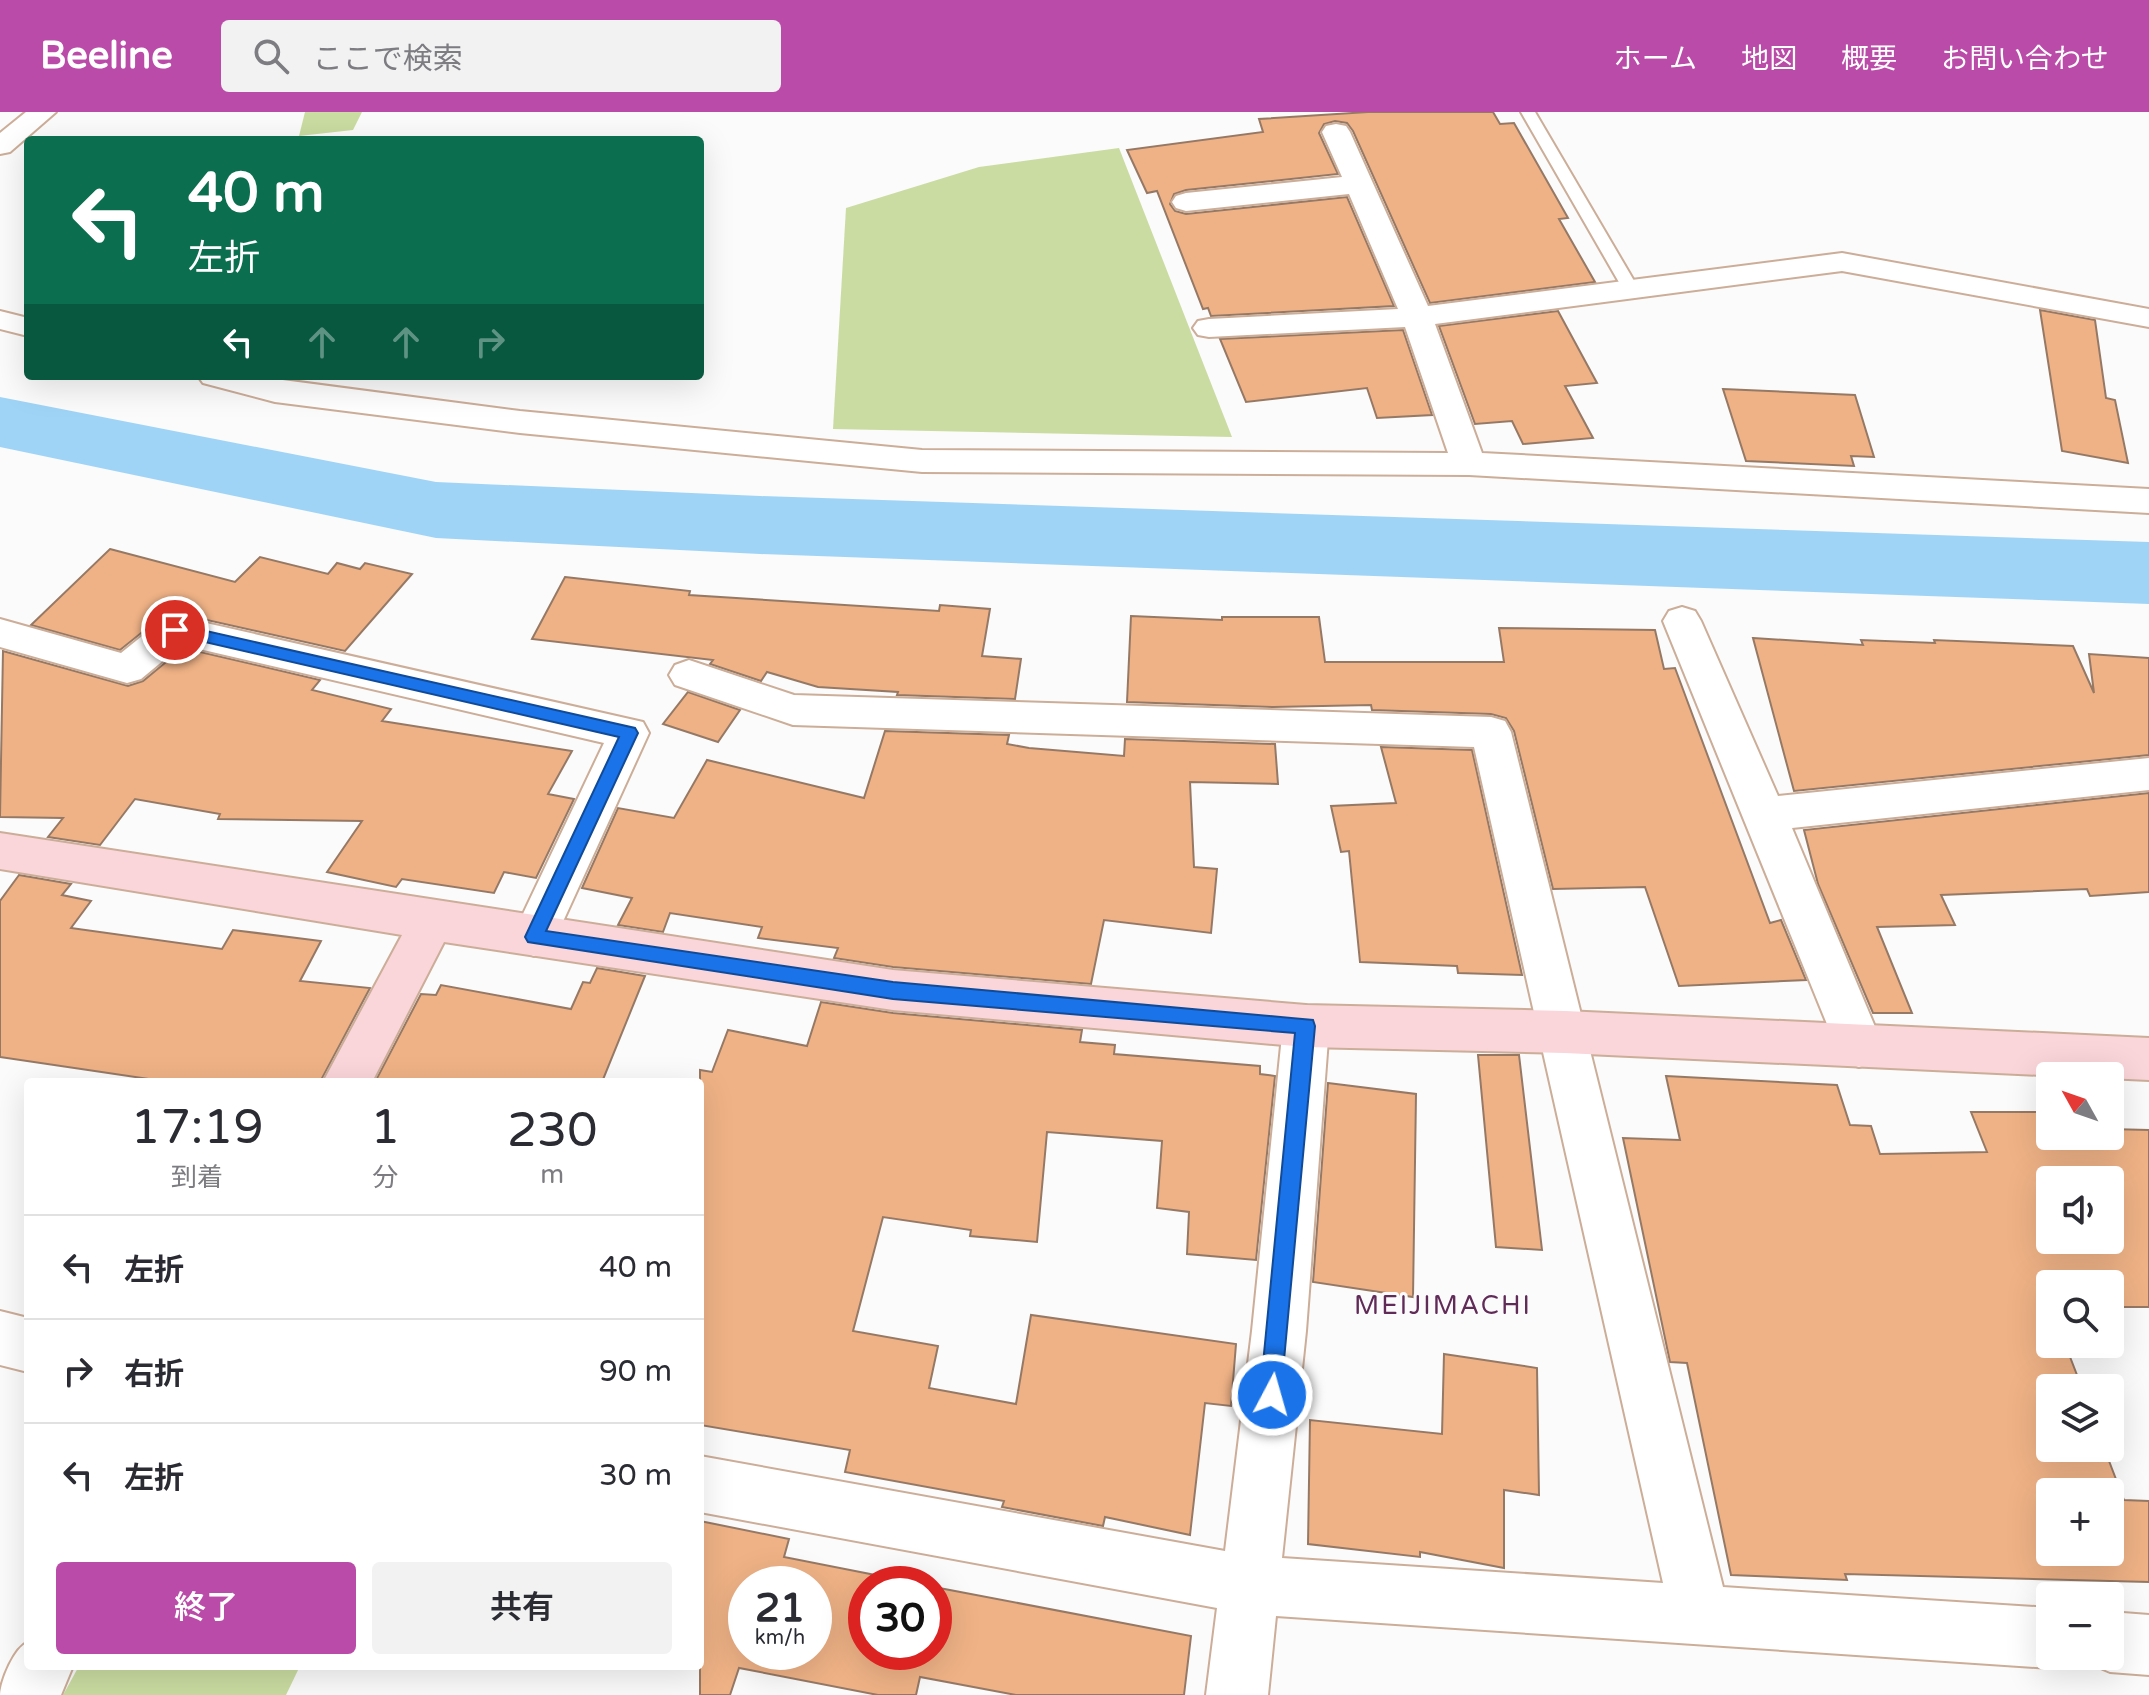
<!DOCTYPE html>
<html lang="ja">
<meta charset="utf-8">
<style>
:root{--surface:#fff;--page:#f2f2f3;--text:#2b2b33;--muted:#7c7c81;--line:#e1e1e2;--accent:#ba4ba8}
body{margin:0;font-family:"Varela Round","Noto Sans JP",sans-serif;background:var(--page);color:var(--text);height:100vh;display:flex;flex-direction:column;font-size:30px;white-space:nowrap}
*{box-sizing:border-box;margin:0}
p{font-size:26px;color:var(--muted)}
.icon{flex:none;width:44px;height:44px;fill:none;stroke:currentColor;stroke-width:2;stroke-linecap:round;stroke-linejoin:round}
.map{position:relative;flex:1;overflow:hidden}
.sheet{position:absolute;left:24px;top:966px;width:680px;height:592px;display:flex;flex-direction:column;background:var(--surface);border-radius:8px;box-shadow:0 8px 32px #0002}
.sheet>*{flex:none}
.banner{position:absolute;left:24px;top:24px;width:680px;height:244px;border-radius:8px;box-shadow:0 8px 32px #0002;background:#0b6e4f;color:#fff;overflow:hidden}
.needle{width:52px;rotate:310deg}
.tools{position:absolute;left:2036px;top:950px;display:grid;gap:16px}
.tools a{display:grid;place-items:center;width:88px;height:88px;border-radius:8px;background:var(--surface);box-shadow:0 8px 32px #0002;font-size:40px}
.speed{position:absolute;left:728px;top:1454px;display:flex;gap:16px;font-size:40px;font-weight:700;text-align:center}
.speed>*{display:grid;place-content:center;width:104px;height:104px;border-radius:50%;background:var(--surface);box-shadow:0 8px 32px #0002;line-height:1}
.speed small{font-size:20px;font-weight:400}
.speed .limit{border:12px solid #d22;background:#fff;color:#111}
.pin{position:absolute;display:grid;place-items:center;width:68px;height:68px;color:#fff;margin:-34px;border:4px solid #fff;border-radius:50%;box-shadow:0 2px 8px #0007}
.me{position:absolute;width:88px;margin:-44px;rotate:6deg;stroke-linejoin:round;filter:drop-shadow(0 0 6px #0008)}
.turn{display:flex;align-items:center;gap:28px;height:168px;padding:0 32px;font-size:36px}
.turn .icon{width:104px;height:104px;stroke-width:2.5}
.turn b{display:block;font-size:56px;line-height:68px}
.lanes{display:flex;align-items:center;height:76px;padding:0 32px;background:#0003;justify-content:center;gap:40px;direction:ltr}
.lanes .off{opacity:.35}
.eta{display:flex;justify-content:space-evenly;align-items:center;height:136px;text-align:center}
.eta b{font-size:48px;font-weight:600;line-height:56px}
.cta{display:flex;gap:16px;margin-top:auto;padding:16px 32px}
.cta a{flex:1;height:92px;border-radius:8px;background:var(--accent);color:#fff;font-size:32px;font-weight:600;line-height:92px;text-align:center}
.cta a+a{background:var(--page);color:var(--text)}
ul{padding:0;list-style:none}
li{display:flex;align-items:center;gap:24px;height:104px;padding:0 32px;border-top:2px solid var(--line)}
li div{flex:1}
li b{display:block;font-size:30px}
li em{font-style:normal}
header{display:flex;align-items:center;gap:48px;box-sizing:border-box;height:112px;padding:0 40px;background:var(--accent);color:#fff}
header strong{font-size:38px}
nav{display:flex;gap:44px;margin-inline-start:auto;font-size:28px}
.search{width:560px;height:72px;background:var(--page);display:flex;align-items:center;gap:20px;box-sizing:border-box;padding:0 28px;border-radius:8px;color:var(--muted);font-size:30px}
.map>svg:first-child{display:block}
.green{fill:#cadca1}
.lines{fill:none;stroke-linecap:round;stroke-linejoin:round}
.river{fill:#9fd4f7;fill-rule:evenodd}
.building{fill:#efb286;stroke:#967965;stroke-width:2;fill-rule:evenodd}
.lane-casing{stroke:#ccad98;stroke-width:4}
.street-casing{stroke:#ccad98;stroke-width:4}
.secondary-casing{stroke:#ccad98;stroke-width:4}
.lane{fill:#fff;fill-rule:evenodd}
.street{fill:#fff;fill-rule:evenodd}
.secondary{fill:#fad5da;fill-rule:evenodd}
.route{fill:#1a73e8;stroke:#114b97;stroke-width:2}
.labels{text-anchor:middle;stroke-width:6;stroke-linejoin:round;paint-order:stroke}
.neighbourhood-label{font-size:26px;letter-spacing:2px;fill:#612b58;stroke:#fbfbfb}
</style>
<header>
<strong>Beeline</strong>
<div class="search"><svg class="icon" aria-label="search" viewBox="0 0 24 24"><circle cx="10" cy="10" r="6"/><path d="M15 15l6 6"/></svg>ここで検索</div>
<nav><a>ホーム</a><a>地図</a><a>概要</a><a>お問い合わせ</a></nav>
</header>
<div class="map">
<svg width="2149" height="1583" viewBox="0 0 2149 1583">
<rect width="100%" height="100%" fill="#fbfbfb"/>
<g class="green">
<path d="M 305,0 L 362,0 L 353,18 L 299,24 Z"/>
<path d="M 1119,36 L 1232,325 L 833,317 L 846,96 L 979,55 Z"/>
<path d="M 79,1554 L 300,1554 L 286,1583 L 63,1583 Z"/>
</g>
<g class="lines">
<path class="river" d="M 0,285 L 436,370 L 760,384 L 2149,430 L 2149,492 L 760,442 L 436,426 L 0,335 Z"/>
</g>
<g class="building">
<path d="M 1368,0 L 1493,0 L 1500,12 L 1514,11 L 1568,106 L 1559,107 L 1595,170 L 1430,191 L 1353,19 L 1347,11 L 1335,9 L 1324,12 L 1319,21 L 1338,62 L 1186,78 L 1174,82 L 1170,92 L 1175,99 L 1186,102 L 1347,85 L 1394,194 L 1211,204 L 1208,196 L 1203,197 L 1157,79 L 1147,81 L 1127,38 L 1263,20 L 1259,7 Z"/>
<path d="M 2040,198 L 2095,208 L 2106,286 L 2115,288 L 2128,351 L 2062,339 Z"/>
<path d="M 1558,199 L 1597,271 L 1565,274 L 1593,326 L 1523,332 L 1512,309 L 1475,312 L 1439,214 Z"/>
<path d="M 1403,218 L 1432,303 L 1377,306 L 1367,276 L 1246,290 L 1220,227 Z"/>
<path d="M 1723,277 L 1855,283 L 1874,345 L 1851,344 L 1854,354 L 1746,349 Z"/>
<path d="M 110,437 L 235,470 L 260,445 L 328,462 L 337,451 L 360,457 L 365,451 L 412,462 L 345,539 L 176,501 L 160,506 L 120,538 L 31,513 Z"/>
<path d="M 565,465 L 690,479 L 689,483 L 939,499 L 940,493 L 990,497 L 982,544 L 1021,547 L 1015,587 L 897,583 L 898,580 L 818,575 L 767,560 L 761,569 L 710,552 L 713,548 L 532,527 Z"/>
<path d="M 1131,504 L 1222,508 L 1222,505 L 1319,505 L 1325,550 L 1504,550 L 1499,516 L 1655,518 L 1664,557 L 1675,556 L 1770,811 L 1781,808 L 1806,868 L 1679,874 L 1645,775 L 1553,777 L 1514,619 L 1506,606 L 1491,602 L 1372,598 L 1371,593 L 1273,595 L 1127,590 Z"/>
<path d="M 1753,526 L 1863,533 L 1861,528 L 1935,531 L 1934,528 L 2073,534 L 2094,581 L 2089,542 L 2149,546 L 2149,643 L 1794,679 Z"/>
<path d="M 183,536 L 320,568 L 312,578 L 391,597 L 382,609 L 572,639 L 548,682 L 574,687 L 536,766 L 504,760 L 494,781 L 402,767 L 396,775 L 327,760 L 362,709 L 218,707 L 220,702 L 135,687 L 100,733 L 48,725 L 63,706 L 0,705 L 3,539 L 128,574 L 143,569 Z"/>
<path d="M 688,580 L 740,598 L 718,630 L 663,612 Z"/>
<path d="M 885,619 L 1009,623 L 1007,632 L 1029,636 L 1124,644 L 1125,627 L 1275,632 L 1278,672 L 1190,670 L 1194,755 L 1217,757 L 1211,821 L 1104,808 L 1091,872 L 893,855 L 834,846 L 838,836 L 758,826 L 762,815 L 670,801 L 663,820 L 618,813 L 632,786 L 582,776 L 618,696 L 674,706 L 707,648 L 864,686 Z"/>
<path d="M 1381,635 L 1472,638 L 1522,863 L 1458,861 L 1457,854 L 1360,850 L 1349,739 L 1341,740 L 1331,694 L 1396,691 Z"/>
<path d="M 2149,681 L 2149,780 L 2090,784 L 2087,777 L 1941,783 L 1955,813 L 1877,815 L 1912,901 L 1873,901 L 1818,772 L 1804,718 Z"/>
<path d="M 19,763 L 71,772 L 62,783 L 91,789 L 71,816 L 222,837 L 233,818 L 321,829 L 300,869 L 370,876 L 320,970 L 169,970 L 0,945 L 0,789 Z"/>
<path d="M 597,856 L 645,864 L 602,970 L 375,970 L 421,882 L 436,883 L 441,873 L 571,897 L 583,870 L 590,871 Z"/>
<path d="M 821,890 L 893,901 L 1082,918 L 1080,930 L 1115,933 L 1114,942 L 1260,954 L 1260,962 L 1275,964 L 1256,1148 L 1187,1142 L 1189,1100 L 1157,1096 L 1162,1029 L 1047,1020 L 1037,1130 L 970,1124 L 971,1118 L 883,1105 L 853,1219 L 938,1234 L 929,1276 L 1016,1292 L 1031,1203 L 1236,1232 L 1231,1294 L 1205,1291 L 1190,1423 L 1105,1405 L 1103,1414 L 1002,1395 L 1004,1389 L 845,1360 L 850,1338 L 700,1313 L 700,958 L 712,960 L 728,918 L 807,934 Z"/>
<path d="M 1478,943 L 1519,943 L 1542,1138 L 1496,1135 Z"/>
<path d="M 1666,964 L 1837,973 L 1850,1013 L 1871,1014 L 1880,1042 L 1987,1040 L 1971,1000 L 2039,1000 L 2045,1014 L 2050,1015 L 2050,1024 L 2110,1024 L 2110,1017 L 2149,1018 L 2149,1195 L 2110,1195 L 2110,1172 L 2050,1172 L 2050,1232 L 2065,1232 L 2082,1276 L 2050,1276 L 2050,1336 L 2104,1336 L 2124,1388 L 2149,1389 L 2149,1470 L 1845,1462 L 1847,1468 L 1731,1463 L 1687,1251 L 1670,1250 L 1623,1026 L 1680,1028 ZM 2050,1068 L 2110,1068 L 2110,1128 L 2050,1128 ZM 2050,1380 L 2110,1380 L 2110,1440 L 2050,1440 Z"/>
<path d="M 1328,971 L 1416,982 L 1413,1185 L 1313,1170 Z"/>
<path d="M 1444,1242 L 1537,1256 L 1539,1383 L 1504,1378 L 1504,1456 L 1420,1440 L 1420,1445 L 1308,1432 L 1310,1308 L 1442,1322 Z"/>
<path d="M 700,1409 L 789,1427 L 784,1445 L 921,1472 L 866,1472 L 866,1540 L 934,1540 L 934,1475 L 1191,1524 L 1184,1583 L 1016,1583 L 920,1565 L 916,1583 L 878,1583 L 739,1556 L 730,1583 L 700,1583 ZM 746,1472 L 814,1472 L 814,1540 L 746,1540 Z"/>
</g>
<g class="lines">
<g class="lane-casing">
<path id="lane" d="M 1521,0 L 1535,0 L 1640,179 L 1638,183 L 1626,183 L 1624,179 Z"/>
</g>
<g class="street-casing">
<g id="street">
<path d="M 26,0 L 56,0 L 10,40 L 0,42 L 0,21 Z"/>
<path d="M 1336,12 L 1346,14 L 1350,20 L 1428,194 L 1842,141 L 2149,197 L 2149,215 L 1842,159 L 1435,212 L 1482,341 L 2149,377 L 2149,401 L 1469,363 L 922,360 L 520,321 L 275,290 L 203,271 L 198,264 L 253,264 L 520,299 L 922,338 L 1448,341 L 1405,215 L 1209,225 L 1198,223 L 1193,216 L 1198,209 L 1209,207 L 1398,197 L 1349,82 L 1186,99 L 1176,96 L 1172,90 L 1176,84 L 1186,81 L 1342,65 L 1322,20 L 1326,14 Z"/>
<path d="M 0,199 L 28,206 L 28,224 L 0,217 Z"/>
<path d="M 1682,495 L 1695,499 L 1701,509 L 1778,684 L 2149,646 L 2149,678 L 1792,716 L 1883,934 L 1876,949 L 1859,955 L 1842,949 L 1663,509 L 1669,499 Z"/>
<path d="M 175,504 L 643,610 L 649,621 L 550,838 L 534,844 L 518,838 L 512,825 L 604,631 L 182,533 L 141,567 L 127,571 L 0,535 L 0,507 L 121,541 L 162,508 Z"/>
<path d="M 689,548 L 794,583 L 1491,605 L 1505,609 L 1511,620 L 1723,1475 L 2050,1496 L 2050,1544 L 2073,1544 L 2071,1547 L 2050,1556 L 1276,1504 L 1268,1583 L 1206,1583 L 1217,1496 L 700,1400 L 700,1344 L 1225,1439 L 1252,1219 L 1283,914 L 1290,899 L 1306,893 L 1322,899 L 1329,914 L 1306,1219 L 1282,1446 L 1663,1471 L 1474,635 L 793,613 L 675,573 L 669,563 L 675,553 Z"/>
<path d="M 0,1199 L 28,1206 L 28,1260 L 0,1253 Z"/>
<path d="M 2110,1500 L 2149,1503 L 2149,1563 L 2110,1560 L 2089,1551 L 2086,1544 L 2110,1544 Z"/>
<path d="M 28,1530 L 28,1554 L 73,1554 L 61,1583 L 0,1583 C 1,1568 14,1536 28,1530 Z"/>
</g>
</g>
<g class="secondary-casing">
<path id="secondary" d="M 0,721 L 893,858 L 1306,893 L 1565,899 L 2149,926 L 2149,968 L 1565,941 L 1306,935 L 893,898 L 444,830 L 372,970 L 323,970 L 402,823 L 0,757 Z"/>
</g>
<use href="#lane" class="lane"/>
<use href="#street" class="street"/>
<use href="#secondary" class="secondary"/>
</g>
<path class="route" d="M 175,512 L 635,616 L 638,621 L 546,819 L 893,870 L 1313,908 L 1315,914 L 1280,1291 L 1272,1294 L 1264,1291 L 1260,1283 L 1295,921 L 893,887 L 528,830 L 525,825 L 619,625 L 170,522 L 170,514 Z"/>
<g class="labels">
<g class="neighbourhood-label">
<text x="1443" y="1202">MEIJIMACHI</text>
</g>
</g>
</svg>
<div class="tools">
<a><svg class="needle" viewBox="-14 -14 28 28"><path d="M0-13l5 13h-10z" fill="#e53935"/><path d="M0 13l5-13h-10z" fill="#7c7c81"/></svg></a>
<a><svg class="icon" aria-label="sound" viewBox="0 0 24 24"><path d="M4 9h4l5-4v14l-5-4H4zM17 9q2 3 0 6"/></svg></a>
<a><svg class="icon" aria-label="search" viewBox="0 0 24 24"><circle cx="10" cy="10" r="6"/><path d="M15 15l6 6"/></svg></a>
<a><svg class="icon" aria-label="layers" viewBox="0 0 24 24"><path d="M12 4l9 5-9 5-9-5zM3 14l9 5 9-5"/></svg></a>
<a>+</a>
<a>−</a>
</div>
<div class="speed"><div>21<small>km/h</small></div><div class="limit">30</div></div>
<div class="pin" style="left:175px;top:518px;background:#d93025"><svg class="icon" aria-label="arrive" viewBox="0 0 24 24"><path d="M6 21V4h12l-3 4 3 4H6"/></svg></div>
<svg class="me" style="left:1272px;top:1283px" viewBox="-20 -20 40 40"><circle r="17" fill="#1a73e8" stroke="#fff" stroke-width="3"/><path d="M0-11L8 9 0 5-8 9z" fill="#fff"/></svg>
<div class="banner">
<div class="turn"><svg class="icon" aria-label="left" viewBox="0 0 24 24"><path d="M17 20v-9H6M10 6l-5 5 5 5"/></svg><div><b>40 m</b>左折</div></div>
<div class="lanes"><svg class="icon" aria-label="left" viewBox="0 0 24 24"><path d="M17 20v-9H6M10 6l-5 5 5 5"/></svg><svg class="icon off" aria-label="ahead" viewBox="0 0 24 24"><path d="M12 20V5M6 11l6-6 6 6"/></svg><svg class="icon off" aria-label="ahead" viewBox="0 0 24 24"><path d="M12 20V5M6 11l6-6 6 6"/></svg><svg class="icon off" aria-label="right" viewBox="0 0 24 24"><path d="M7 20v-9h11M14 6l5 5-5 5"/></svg></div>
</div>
<section class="sheet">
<div class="eta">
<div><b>17:19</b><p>到着</p></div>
<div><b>1</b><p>分</p></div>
<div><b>230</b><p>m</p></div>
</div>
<ul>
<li><svg class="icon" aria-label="left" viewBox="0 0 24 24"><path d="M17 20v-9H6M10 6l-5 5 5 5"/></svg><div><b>左折</b></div><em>40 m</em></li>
<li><svg class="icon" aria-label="right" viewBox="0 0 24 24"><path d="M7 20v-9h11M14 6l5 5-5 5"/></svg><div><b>右折</b></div><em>90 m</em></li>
<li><svg class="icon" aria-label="left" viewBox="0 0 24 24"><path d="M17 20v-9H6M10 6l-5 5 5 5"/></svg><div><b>左折</b></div><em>30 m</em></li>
</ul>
<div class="cta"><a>終了</a><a>共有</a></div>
</section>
</div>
